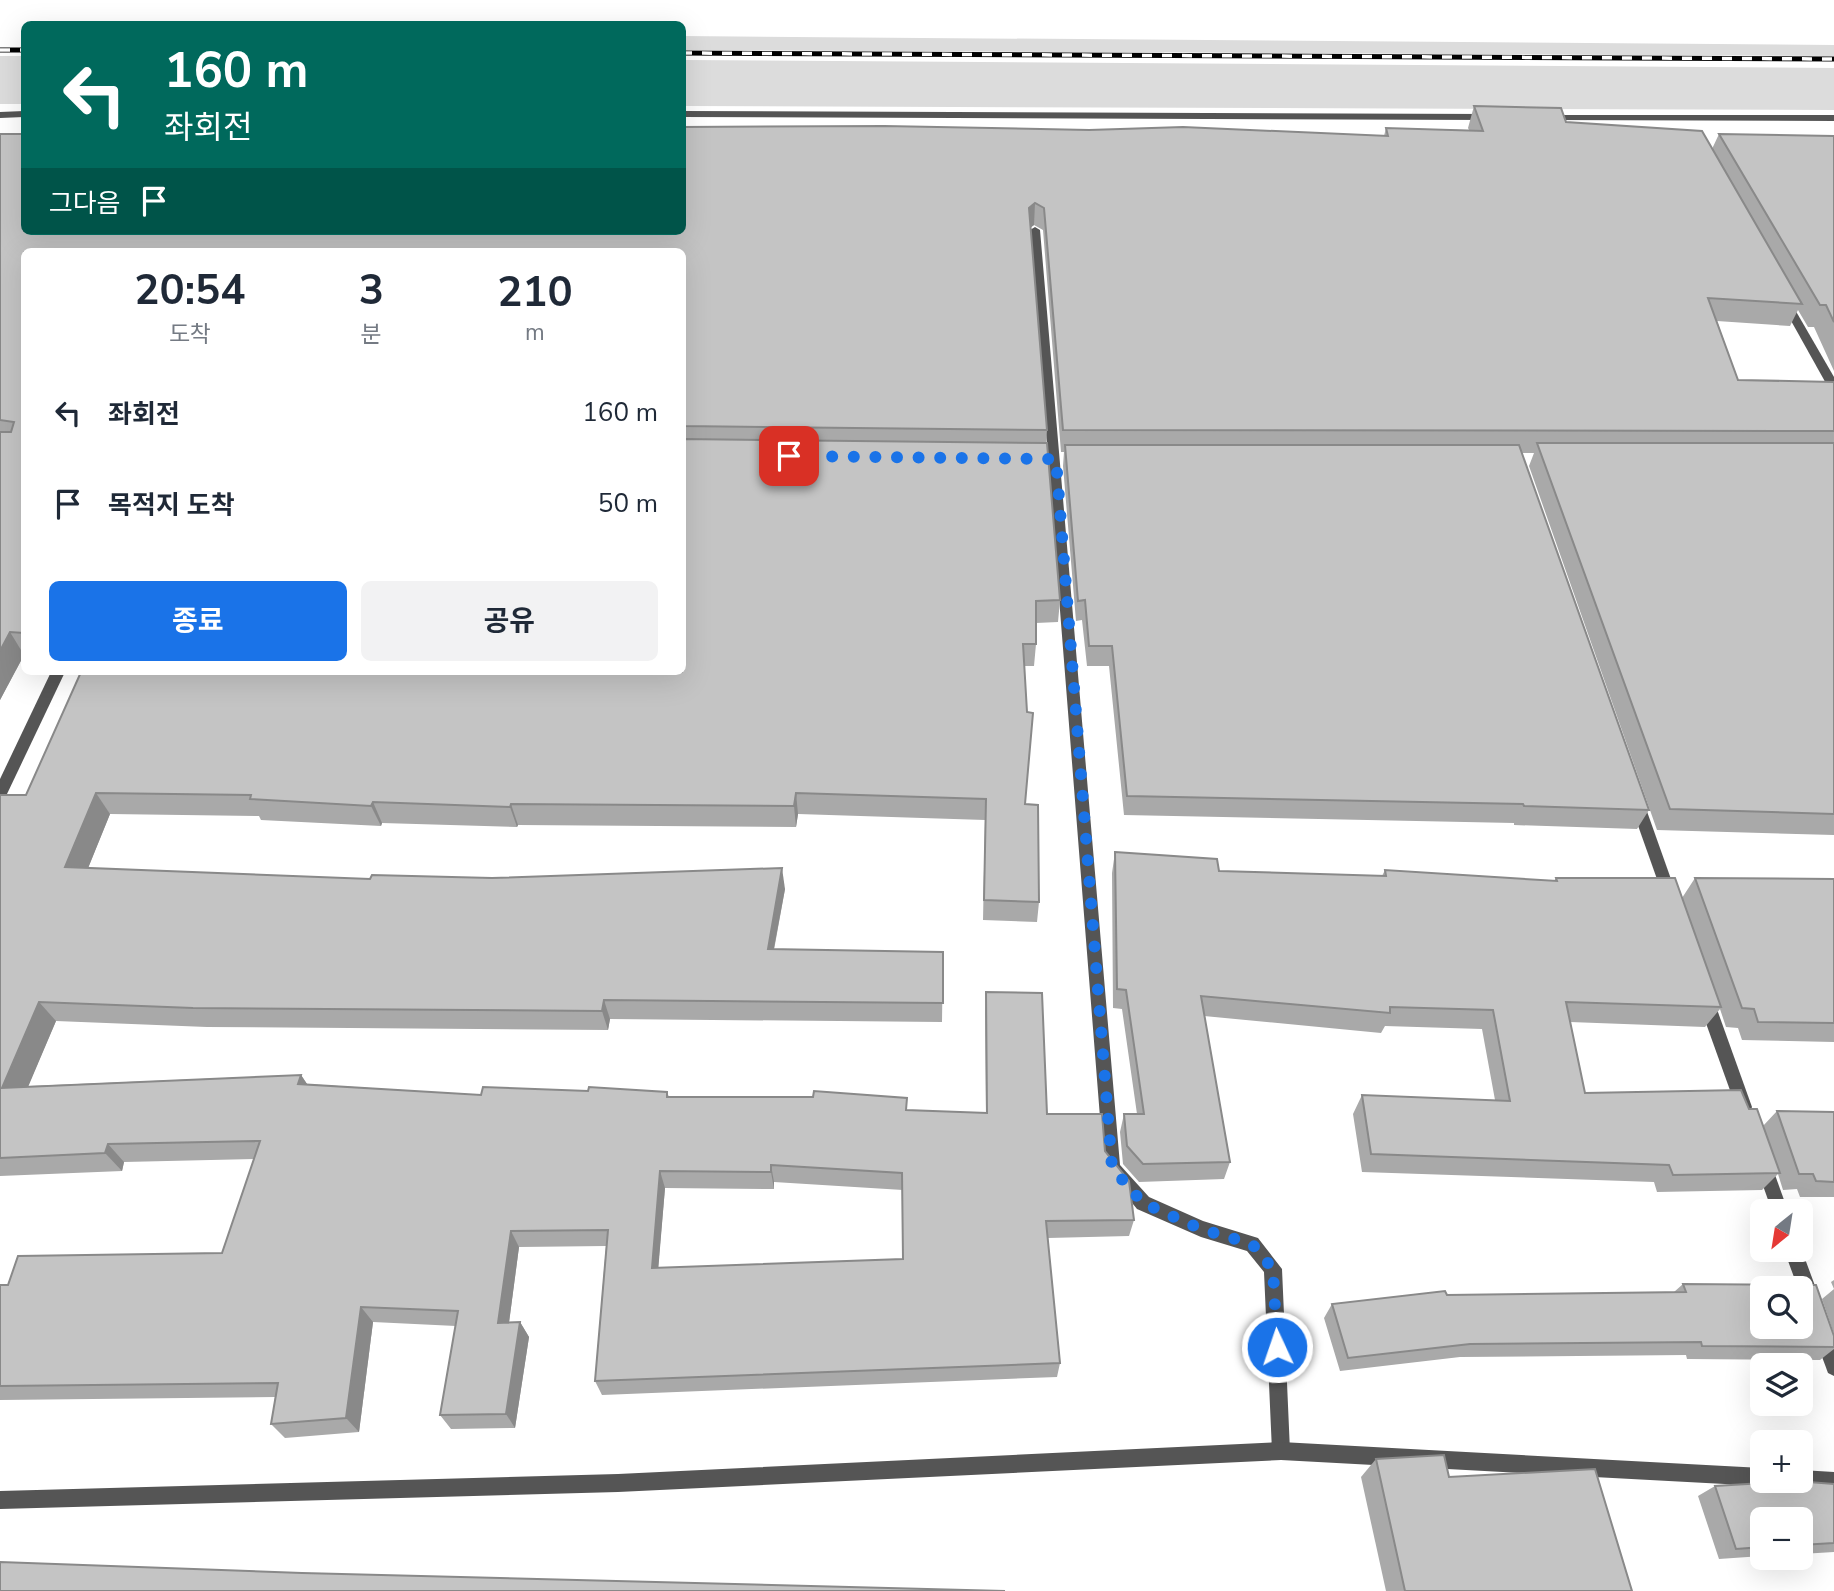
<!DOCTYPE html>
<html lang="ko">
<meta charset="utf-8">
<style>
:root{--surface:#fff;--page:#f2f2f3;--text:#1f2937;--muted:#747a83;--accent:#1a73e8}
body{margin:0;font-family:"Nunito Sans","Noto Sans KR",sans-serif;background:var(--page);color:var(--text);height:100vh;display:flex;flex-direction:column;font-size:26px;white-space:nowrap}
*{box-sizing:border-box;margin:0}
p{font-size:23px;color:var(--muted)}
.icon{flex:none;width:38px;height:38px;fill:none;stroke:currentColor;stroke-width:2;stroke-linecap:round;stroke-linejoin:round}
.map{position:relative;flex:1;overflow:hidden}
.details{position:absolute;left:21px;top:248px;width:665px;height:427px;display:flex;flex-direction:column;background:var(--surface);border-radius:10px;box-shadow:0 7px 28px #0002}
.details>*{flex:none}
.guide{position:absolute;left:21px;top:21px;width:665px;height:214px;border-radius:10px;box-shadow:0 7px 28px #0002;background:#00695c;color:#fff;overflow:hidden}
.needle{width:46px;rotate:210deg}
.tools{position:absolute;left:1750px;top:1199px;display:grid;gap:14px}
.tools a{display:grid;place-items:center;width:63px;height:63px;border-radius:10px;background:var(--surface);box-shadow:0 7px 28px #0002;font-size:35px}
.pin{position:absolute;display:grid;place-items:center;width:60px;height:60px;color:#fff;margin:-30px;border-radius:14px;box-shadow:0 4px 10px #0006}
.me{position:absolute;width:77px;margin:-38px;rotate:357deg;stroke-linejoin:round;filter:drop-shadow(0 0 5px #0008)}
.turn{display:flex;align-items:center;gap:24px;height:147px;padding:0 28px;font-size:32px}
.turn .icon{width:91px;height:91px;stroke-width:2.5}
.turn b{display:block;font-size:49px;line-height:60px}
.then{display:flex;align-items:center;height:66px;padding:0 28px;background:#0003;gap:14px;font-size:26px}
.eta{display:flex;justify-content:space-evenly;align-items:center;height:119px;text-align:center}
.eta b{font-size:42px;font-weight:700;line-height:49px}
.primary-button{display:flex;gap:14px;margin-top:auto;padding:14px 28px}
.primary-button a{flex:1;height:80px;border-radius:10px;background:var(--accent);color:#fff;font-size:28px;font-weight:700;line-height:80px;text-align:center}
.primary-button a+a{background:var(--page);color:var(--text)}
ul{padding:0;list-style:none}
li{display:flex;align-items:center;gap:21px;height:91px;padding:0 28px}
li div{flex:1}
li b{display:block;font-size:26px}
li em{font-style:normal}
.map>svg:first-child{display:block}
.green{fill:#dcdcdc}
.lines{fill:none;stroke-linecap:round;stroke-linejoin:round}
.minor{fill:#555;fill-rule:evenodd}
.tertiary{fill:#555;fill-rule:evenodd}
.rail-casing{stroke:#000;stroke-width:5}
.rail{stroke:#fff;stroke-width:3.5;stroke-dasharray:10;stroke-linecap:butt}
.wall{fill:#a9a9a9;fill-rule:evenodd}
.shaded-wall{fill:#898989}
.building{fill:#c4c4c4;stroke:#898989;stroke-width:2;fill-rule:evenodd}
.route{stroke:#1a73e8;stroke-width:12;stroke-dasharray:0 21.6}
</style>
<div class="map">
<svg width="1834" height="1591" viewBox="0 0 1834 1591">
<rect width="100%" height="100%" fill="#fff"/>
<g class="green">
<path d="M 682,36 L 1834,45 L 1834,56 L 683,50 Z"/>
<rect x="0" y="56" width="24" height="48"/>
<path d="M 683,60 L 1834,68 L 1834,110 L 683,106 Z"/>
</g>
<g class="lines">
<g class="minor">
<path d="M 24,111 L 24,117 L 0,118 L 0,112 Z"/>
<path d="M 682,111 L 1490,114 L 1495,117 L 1490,120 L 682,117 Z"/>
<path d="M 1542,115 L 1834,115 L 1834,121 L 1545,120 L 1542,119 Z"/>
<path d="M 1035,227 L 1040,230 L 1120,1165 L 1149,1197 L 1203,1221 L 1258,1238 L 1282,1269 L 1290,1451 L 1288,1458 L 1281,1460 L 1274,1458 L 1272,1451 L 1264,1272 L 1247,1251 L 1201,1237 L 1137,1209 L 1104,1168 L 1030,230 Z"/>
<path d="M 1785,298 L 1790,301 L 1834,377 L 1834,390 L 1828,387 L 1780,301 Z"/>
<path d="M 51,672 L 65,672 L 7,794 L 5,798 L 0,800 L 0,779 Z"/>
<path d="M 1637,797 L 1642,799 L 1644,803 L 1677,896 L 1675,900 L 1670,902 L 1665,900 L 1663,896 L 1630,803 L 1632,799 Z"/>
<path d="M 1706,994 L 1711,996 L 1714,1001 L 1752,1107 L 1750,1112 L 1744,1114 L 1738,1112 L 1736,1107 L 1698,1001 L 1701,996 Z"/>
<path d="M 1764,1158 L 1770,1161 L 1788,1211 L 1772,1211 L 1756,1166 L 1758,1161 Z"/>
<path d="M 1801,1248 L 1821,1302 L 1818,1308 L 1812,1311 L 1806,1308 L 1801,1288 L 1798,1288 L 1784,1250 Z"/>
<path d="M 1823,1326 L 1829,1329 L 1834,1341 L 1834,1376 L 1828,1373 L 1814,1335 L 1817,1329 Z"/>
</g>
<g class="tertiary">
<path d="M 1281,1442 L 1762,1468 L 1762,1480 L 1770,1480 L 1762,1486 L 1281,1460 L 618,1492 L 0,1509 L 0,1491 L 618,1474 Z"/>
<path d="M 1801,1470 L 1834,1472 L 1834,1490 L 1801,1488 L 1794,1486 L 1792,1480 L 1801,1480 Z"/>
</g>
<g class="rail-casing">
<g id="rail">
<path d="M 0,50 L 24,50"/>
<path d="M 682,53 L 1834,59"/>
</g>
</g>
<use href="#rail" class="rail"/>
</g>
<g class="wall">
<path d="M 1474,106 L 1566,122 L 1712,149 L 1719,134 L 1834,136 L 1834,371 L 1814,327 L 1808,327 L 1798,310 L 1790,326 L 1717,321 L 1738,380 L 1834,382 L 1834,835 L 1657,830 L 1529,466 L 1534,453 L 1522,453 L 1649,810 L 1637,829 L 1514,825 L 1514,823 L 1124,815 L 1109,666 L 1087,666 L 1082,620 L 1076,621 L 1063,466 L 1064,452 L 1061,452 L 1043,230 L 1034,225 L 1030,228 L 1047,430 L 1046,443 L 1060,600 L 1058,622 L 1036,623 L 1036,644 L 1034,666 L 1024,666 L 1025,804 L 1039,902 L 1037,922 L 983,920 L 985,820 L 798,814 L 796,827 L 518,825 L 517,827 L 382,823 L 381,826 L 261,820 L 259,816 L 110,814 L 88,868 L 370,879 L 785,889 L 774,950 L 943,952 L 942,1022 L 610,1019 L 608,1030 L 207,1027 L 56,1021 L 28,1086 L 301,1075 L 307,1084 L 481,1095 L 588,1091 L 667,1092 L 669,1097 L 907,1098 L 907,1110 L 986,1113 L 985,1012 L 986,992 L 1047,1114 L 1105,1151 L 1134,1220 L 1129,1236 L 1048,1238 L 1060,1363 L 1057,1377 L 602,1395 L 595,1381 L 606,1246 L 519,1247 L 509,1322 L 520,1322 L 529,1337 L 515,1428 L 451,1429 L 440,1415 L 456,1326 L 373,1322 L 359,1432 L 285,1438 L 271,1424 L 275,1397 L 0,1400 L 0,1285 L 8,1285 L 222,1253 L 254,1159 L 124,1162 L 122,1171 L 0,1176 L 0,795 L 26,795 L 682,672 L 682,252 L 24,252 L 24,655 L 0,700 L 0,134 L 24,231 L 682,231 L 1384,136 L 1386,128 L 1469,130 L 1468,128 ZM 774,1182 L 903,1190 L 903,1259 L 658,1268 L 665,1188 L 774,1189 Z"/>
<path d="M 1115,852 L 1219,871 L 1382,876 L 1385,870 L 1554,881 L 1556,878 L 1682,898 L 1695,878 L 1834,879 L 1834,1042 L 1742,1040 L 1738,1028 L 1726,1027 L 1720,1009 L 1705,1027 L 1570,1022 L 1585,1093 L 1749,1109 L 1763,1126 L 1777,1111 L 1834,1112 L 1834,1197 L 1800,1197 L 1797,1189 L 1783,1190 L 1778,1174 L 1762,1190 L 1657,1192 L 1654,1182 L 1362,1172 L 1353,1114 L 1362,1095 L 1495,1100 L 1482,1029 L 1385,1026 L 1381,1033 L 1204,1016 L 1230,1162 L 1224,1179 L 1139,1182 L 1123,1164 L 1120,1132 L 1124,1114 L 1137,1114 L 1122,1009 L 1113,1008 L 1112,873 Z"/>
<path d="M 1834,1280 L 1834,1334 L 1822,1299 L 1834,1289 L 1831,1282 Z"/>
<path d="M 1683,1284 L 1834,1347 L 1834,1349 L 1820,1360 L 1687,1359 L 1686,1355 L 1460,1357 L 1340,1371 L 1324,1318 L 1332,1304 L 1447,1295 L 1674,1292 Z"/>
<path d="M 1376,1459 L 1449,1477 L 1632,1591 L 1386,1591 L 1361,1477 Z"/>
<path d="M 1834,1484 L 1834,1552 L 1801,1554 L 1801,1519 L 1762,1519 L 1762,1556 L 1719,1559 L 1698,1496 L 1715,1486 Z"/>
</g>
<g class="shaded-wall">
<path d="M 1035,203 L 1034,225 L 1027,230 L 1029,208 Z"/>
<path d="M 10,632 L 24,655 L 0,700 L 0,651 Z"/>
<path d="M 96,793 L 110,814 L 80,888 L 65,867 Z"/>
<path d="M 796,793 L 798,814 L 796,827 L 794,806 Z"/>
<path d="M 373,802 L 382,823 L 381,826 L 371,806 Z"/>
<path d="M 511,804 L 518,825 L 517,827 L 510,807 Z"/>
<path d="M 782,868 L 785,889 L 770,969 L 768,949 Z"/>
<path d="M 604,1000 L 610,1019 L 608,1030 L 602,1011 Z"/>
<path d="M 39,1002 L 56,1021 L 20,1106 L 2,1088 Z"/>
<path d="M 301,1075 L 313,1093 L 298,1084 Z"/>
<path d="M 108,1144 L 124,1162 L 122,1171 L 105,1153 Z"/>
<path d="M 771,1165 L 774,1182 L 774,1189 L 771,1172 Z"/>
<path d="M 660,1171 L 665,1188 L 657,1284 L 652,1268 Z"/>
<path d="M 511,1231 L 519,1247 L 507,1338 L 498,1323 Z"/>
<path d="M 361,1307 L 373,1322 L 359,1432 L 346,1418 Z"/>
<path d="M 520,1322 L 529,1337 L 515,1428 L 506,1414 Z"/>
</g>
<g class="building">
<path d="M 1474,106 L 1561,108 L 1566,122 L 1702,131 L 1802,304 L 1708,298 L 1738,380 L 1834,382 L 1834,431 L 1063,430 L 1044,208 L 1035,203 L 1029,208 L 1047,430 L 682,426 L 682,252 L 24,252 L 24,633 L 10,632 L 0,651 L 0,432 L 11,432 L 14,422 L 0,420 L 0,134 L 24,134 L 24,231 L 246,231 L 259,232 L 260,231 L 682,231 L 682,127 L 884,126 L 1089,130 L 1183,127 L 1388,136 L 1386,128 L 1483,131 Z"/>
<path d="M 1719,134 L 1834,136 L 1834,322 L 1826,305 L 1820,305 Z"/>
<path d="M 682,439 L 1047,443 L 1060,600 L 1036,601 L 1036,644 L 1023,644 L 1027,712 L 1033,713 L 1025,804 L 1038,805 L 1039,902 L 984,900 L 986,799 L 796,793 L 794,806 L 511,804 L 510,807 L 373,802 L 371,806 L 250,799 L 251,795 L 96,793 L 65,867 L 370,879 L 372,875 L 492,878 L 782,868 L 768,949 L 943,952 L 943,1003 L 604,1000 L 602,1011 L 193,1008 L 39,1002 L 2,1088 L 301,1075 L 298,1084 L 481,1095 L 483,1087 L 588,1091 L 589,1087 L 667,1092 L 667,1097 L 813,1097 L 814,1091 L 907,1098 L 906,1110 L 987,1113 L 986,992 L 1042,993 L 1047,1114 L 1102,1114 L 1105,1151 L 1129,1181 L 1134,1220 L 1046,1221 L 1060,1363 L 595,1381 L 608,1230 L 511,1231 L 498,1323 L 520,1322 L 506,1414 L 440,1415 L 458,1311 L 361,1307 L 346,1418 L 271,1424 L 278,1383 L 0,1386 L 0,1285 L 8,1285 L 18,1256 L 222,1253 L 260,1141 L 108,1144 L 105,1153 L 0,1158 L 0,795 L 26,795 L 81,672 L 682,672 ZM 771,1165 L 902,1173 L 903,1259 L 652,1268 L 660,1171 L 771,1172 Z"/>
<path d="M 1537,443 L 1834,443 L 1834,814 L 1670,809 Z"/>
<path d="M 1065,445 L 1519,445 L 1649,810 L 1524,806 L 1523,804 L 1127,796 L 1112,646 L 1089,646 L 1085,600 L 1078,601 Z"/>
<path d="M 1115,852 L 1217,859 L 1219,871 L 1386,876 L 1385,870 L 1557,881 L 1556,878 L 1675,878 L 1721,1007 L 1566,1002 L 1585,1093 L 1741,1090 L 1749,1109 L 1757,1109 L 1780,1173 L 1673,1175 L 1669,1165 L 1371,1154 L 1362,1095 L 1510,1101 L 1493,1010 L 1390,1007 L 1390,1013 L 1201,996 L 1230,1162 L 1143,1164 L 1127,1146 L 1124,1114 L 1144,1114 L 1126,990 L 1117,989 Z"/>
<path d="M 1695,878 L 1834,879 L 1834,1023 L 1758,1022 L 1754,1009 L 1742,1008 Z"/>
<path d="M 1777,1111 L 1834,1112 L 1834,1182 L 1816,1181 L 1813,1174 L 1799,1174 Z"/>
<path d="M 1683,1284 L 1816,1285 L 1834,1336 L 1834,1347 L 1702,1346 L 1701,1342 L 1470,1344 L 1348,1358 L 1332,1304 L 1445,1291 L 1447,1295 L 1686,1292 ZM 1762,1288 L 1801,1288 L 1801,1326 L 1762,1326 Z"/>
<path d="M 1444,1455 L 1449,1477 L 1595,1469 L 1632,1591 L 1405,1591 L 1376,1459 Z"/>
<path d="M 1796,1481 L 1834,1484 L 1834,1543 L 1801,1545 L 1801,1519 L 1762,1519 L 1762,1547 L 1736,1549 L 1715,1486 Z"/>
<path d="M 0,1562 L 302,1573 L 1005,1591 L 0,1591 Z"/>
</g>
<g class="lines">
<path class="route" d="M 789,456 L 1056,459 L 1112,1168 L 1143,1203 L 1201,1229 L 1252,1244 L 1273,1269 L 1277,1347"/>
</g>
</svg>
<div class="tools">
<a><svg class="needle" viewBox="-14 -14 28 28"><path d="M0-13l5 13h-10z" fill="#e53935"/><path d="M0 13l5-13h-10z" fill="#747a83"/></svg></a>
<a><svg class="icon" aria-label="search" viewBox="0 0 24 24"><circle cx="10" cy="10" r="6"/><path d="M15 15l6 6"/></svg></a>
<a><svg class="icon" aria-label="layers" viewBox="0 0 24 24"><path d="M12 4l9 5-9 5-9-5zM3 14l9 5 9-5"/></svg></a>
<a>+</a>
<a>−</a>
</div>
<div class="pin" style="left:789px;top:456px;background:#d93025"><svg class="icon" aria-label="arrive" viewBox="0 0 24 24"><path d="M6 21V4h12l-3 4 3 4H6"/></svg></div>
<svg class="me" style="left:1277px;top:1347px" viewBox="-20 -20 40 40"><circle r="17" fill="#1a73e8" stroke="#fff" stroke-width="3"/><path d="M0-11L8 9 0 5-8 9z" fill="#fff"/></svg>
<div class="guide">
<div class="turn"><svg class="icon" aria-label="left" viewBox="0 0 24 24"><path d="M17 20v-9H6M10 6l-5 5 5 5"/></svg><div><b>160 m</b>좌회전</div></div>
<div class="then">그다음<svg class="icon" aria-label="arrive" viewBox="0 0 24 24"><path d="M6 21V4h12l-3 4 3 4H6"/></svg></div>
</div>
<section class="details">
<div class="eta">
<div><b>20:54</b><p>도착</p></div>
<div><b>3</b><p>분</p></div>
<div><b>210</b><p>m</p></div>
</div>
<ul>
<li><svg class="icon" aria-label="left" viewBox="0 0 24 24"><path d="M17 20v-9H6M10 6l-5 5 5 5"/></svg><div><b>좌회전</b></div><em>160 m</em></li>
<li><svg class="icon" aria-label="arrive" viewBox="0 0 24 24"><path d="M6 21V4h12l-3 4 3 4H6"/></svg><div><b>목적지 도착</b></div><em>50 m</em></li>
</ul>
<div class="primary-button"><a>종료</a><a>공유</a></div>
</section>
</div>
